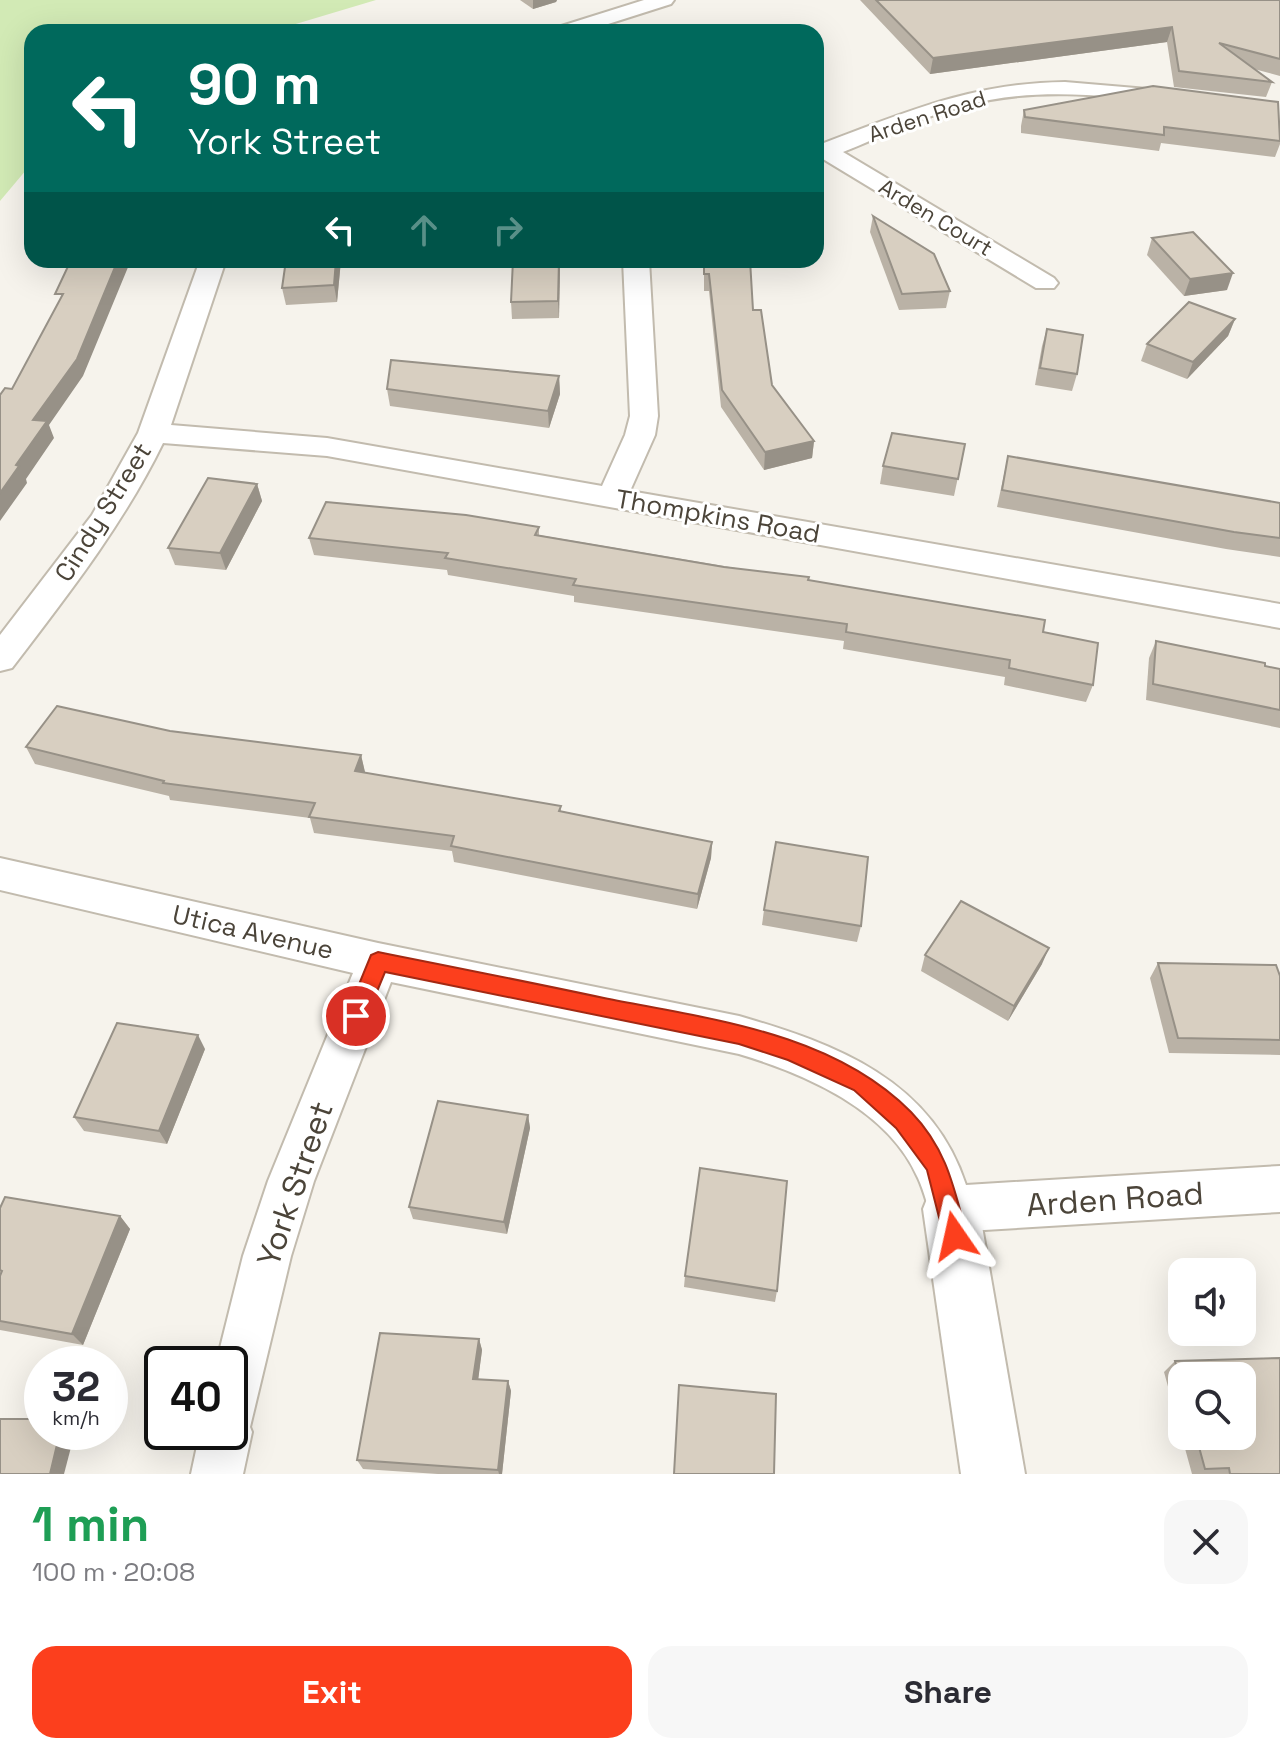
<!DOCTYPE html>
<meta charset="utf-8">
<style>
:root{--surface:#fff;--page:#f7f7f7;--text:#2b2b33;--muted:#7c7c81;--accent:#fc3f1d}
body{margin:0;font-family:"Space Grotesk",sans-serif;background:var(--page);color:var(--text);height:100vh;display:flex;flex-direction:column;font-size:30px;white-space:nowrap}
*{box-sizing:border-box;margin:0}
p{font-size:26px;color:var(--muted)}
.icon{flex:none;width:44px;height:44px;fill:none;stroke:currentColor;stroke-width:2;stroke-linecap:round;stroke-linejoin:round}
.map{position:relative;height:1474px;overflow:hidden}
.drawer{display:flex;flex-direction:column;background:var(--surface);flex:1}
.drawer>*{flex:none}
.banner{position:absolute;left:24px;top:24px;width:800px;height:244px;border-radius:24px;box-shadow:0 8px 32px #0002;background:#00695c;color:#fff;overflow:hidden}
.controls{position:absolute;left:1168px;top:1258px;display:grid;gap:16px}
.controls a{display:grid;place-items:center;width:88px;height:88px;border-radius:16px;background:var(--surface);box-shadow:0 8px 32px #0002;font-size:40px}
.speed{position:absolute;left:24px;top:1346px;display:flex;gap:16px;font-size:40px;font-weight:700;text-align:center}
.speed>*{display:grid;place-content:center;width:104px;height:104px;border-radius:50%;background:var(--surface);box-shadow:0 8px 32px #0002;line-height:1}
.speed small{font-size:20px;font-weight:400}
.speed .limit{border:4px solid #111;border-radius:12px;background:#fff;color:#111}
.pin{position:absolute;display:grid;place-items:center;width:68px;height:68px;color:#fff;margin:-34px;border:4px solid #fff;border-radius:50%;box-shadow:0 2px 8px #0007}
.me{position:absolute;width:88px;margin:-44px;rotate:349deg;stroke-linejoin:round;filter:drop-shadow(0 0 6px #0008)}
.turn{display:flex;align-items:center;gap:28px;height:168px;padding:0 32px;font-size:36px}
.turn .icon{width:104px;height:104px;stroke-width:2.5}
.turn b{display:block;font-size:56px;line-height:68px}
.lanes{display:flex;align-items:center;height:76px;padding:0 32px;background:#0003;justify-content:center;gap:40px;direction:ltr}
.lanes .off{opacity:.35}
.round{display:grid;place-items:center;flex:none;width:84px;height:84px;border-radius:24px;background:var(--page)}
.headline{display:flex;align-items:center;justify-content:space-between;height:136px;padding:0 32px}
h1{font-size:48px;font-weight:700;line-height:60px;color:#1e9e55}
.action{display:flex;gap:16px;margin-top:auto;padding:16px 32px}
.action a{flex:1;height:92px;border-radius:24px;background:var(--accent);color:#fff;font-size:32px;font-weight:700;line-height:92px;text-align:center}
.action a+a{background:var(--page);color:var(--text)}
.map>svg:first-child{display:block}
.green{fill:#d2eab5}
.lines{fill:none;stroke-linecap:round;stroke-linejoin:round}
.minor-casing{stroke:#c2bbae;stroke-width:4}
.tertiary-casing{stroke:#c2bbae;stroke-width:4}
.minor{fill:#fff;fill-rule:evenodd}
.tertiary{fill:#fff;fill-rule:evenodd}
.wall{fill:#bab2a6;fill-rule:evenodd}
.shaded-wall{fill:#979187}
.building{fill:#d8cfc1;stroke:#979187;stroke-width:2}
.route{fill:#fc3f1d;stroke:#a42913;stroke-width:2}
.labels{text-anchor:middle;stroke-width:6;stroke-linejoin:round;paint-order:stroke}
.far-street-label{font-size:22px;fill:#4b4439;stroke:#fff}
.street-label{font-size:26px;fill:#4b4439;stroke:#fff}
.near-street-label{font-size:32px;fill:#4b4439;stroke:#fff}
</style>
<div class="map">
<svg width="1280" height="1474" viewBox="0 0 1280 1474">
<rect width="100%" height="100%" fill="#f6f3ec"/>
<path class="green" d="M 0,0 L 376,0 L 269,32 L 32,32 L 32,163 L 0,201 Z"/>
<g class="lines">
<g class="minor-casing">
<g id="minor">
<path d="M 644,0 L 674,0 L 671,4 L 583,32 L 552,32 L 555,28 Z"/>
<path d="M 1065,82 L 1171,91 L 1182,97 L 1171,103 C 1103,95 1031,87 964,106 C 922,117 883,136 843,152 L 1054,278 L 1058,283 L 1054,288 L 1036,288 L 823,159 L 816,161 L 816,146 C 902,114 970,83 1065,82 Z"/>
<path d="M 200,260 L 226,260 L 171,425 L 327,438 L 602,486 L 625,435 L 630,416 L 623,260 L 649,260 L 658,416 L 655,435 L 630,491 L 1280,604 L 1280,628 L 327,456 L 163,443 C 123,525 67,596 12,668 L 0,671 L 0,635 L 92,515 L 138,433 Z"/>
<path d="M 0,858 L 378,943 L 739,1016 C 836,1044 932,1080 966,1185 L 1280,1166 L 1280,1212 L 951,1232 L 935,1225 C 928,1210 925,1193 918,1178 C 888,1109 805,1074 739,1054 L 391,982 L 314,1181 L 291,1256 L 250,1427 L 252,1432 L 243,1474 L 191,1474 L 200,1432 L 230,1432 L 230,1364 L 216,1364 L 243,1256 L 268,1181 L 353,973 L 0,890 Z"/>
</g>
</g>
<g class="tertiary-casing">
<path id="tertiary" d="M 951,1181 L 971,1189 L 979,1209 L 1025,1474 L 961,1474 L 923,1209 L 931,1189 Z"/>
</g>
<use href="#minor" class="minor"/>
<use href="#tertiary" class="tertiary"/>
</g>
<g class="wall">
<path d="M 520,0 L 557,0 L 556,2 L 533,9 Z"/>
<path d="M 860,0 L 1280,0 L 1280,76 L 1254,69 L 1272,82 L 1266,97 L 1174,87 L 1167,42 L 930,74 Z"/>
<path d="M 1024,110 L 1280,126 L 1280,144 L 1275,157 L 1161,143 L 1159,151 L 1021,133 L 1021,126 Z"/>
<path d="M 873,216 L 950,291 L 946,308 L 899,310 L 870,232 Z"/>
<path d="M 1152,238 L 1227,290 L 1184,296 L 1147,255 Z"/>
<path d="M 341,260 L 337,302 L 286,305 L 282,288 Z"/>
<path d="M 560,260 L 559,318 L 512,319 L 511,302 Z"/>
<path d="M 704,260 L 750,260 L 753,310 L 772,385 L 814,441 L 812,458 L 764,470 L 721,407 L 709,291 L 704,291 Z"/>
<path d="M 1235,319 L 1228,336 L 1187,379 L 1141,361 L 1147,344 Z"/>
<path d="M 1047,329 L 1077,374 L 1072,391 L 1035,385 L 1042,346 Z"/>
<path d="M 559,376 L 560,394 L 549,428 L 390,406 L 387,389 Z"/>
<path d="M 965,444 L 954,496 L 880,484 L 883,466 Z"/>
<path d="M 1008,456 L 1280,503 L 1280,557 L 1226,549 L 997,507 Z"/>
<path d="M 257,484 L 262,501 L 226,570 L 175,565 L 168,548 Z"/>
<path d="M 539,527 L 539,535 L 808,580 L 1043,632 L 1093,685 L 1086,702 L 1004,685 L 1005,677 L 843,649 L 844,641 L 574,602 L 574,596 L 448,575 L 447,570 L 314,555 L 309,538 Z"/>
<path d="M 1156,641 L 1280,669 L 1280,728 L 1146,700 L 1149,658 Z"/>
<path d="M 170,731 L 361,755 L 365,773 L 561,806 L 561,811 L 712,842 L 711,858 L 697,909 L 454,862 L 452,851 L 314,833 L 310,818 L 170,800 L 169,796 L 35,764 L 26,747 Z"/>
<path d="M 764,910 L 861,926 L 857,942 L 762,925 Z"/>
<path d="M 925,955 L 1042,964 L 1008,1021 L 921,971 Z"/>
<path d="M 1158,963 L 1280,976 L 1280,1055 L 1169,1053 L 1150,978 Z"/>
<path d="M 205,1049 L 167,1144 L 84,1131 L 74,1117 Z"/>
<path d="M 528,1115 L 530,1128 L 507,1234 L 413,1219 L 409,1207 Z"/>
<path d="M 0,1208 L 120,1216 L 130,1229 L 83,1345 L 0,1330 Z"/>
<path d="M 685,1276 L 777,1291 L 775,1302 L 684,1287 Z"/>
<path d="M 479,1339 L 482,1350 L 478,1379 L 508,1381 L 511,1391 L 502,1474 L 438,1474 L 363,1469 L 357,1460 Z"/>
<path d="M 1175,1361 L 1280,1474 L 1192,1474 L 1164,1372 ZM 1182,1376 L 1242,1436 L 1182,1436 Z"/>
</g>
<g class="shaded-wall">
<path d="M 533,0 L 557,0 L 556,2 L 533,9 Z"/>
<path d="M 1172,27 L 1167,42 L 930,74 L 933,58 Z"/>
<path d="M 118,260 L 131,260 L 83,376 L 49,425 L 54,438 L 26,479 L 27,483 L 0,521 L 0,493 L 16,465 L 33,420 Z"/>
<path d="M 336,260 L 341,260 L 337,302 L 334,285 Z"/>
<path d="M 559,260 L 560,260 L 559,318 L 558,301 Z"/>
<path d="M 1233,273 L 1227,290 L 1184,296 L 1190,279 Z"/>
<path d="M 1235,319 L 1228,336 L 1187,379 L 1193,362 Z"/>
<path d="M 559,376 L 560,394 L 549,428 L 548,411 Z"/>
<path d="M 814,441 L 812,458 L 764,470 L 765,452 Z"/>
<path d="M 257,484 L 262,501 L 226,570 L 220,553 Z"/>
<path d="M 361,755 L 365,772 L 359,788 L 355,771 Z"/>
<path d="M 712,842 L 711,858 L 697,909 L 698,894 Z"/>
<path d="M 1049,948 L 1042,964 L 1008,1021 L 1014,1006 Z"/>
<path d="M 198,1035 L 205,1049 L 167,1144 L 159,1131 Z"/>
<path d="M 528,1115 L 530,1128 L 507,1234 L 504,1222 Z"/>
<path d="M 120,1216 L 130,1229 L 83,1345 L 72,1334 Z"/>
<path d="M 479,1339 L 482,1350 L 477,1389 L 473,1379 Z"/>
<path d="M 508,1381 L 511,1391 L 502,1474 L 499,1474 L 498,1470 Z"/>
<path d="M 60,1432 L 75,1432 L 64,1474 L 50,1474 Z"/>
</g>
<g class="building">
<path d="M 876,0 L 1280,0 L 1280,59 L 1219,43 L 1272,82 L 1179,71 L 1172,27 L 933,58 Z"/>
<path d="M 1153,86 L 1278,102 L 1280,141 L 1164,127 L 1164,135 L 1025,117 L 1024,110 Z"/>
<path d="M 873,216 L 934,254 L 950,291 L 902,294 Z"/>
<path d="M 1193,232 L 1233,273 L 1190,279 L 1152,238 Z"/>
<path d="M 71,260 L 118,260 L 77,359 L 33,420 L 47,421 L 16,465 L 19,466 L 0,493 L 0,395 L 5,388 L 12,389 L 63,294 L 55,294 Z"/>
<path d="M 286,260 L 336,260 L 334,285 L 282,288 Z"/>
<path d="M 513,260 L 559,260 L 558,301 L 511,302 Z"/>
<path d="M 704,260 L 750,260 L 753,310 L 761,310 L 772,385 L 814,441 L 765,452 L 722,390 L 709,274 L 704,274 Z"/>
<path d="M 1189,302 L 1235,319 L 1193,362 L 1147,344 Z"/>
<path d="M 1047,329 L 1083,335 L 1077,374 L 1040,368 Z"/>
<path d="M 391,360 L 559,376 L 548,411 L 387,389 Z"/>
<path d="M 892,433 L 965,444 L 958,479 L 883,466 Z"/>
<path d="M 1008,456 L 1280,503 L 1280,538 L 1234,532 L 1002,490 Z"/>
<path d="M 208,478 L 257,484 L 220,553 L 168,548 Z"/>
<path d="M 326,502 L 466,515 L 539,527 L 535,535 L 724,567 L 809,577 L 808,580 L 1045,620 L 1043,632 L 1098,643 L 1093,685 L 1009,668 L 1010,660 L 846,632 L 847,624 L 573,585 L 576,579 L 445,558 L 448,553 L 309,538 Z"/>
<path d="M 1156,641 L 1265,663 L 1265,666 L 1280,669 L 1280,710 L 1153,684 Z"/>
<path d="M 57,706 L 170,731 L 361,755 L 355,771 L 561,806 L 559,811 L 712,842 L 698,894 L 451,846 L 454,836 L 309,817 L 315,803 L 163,783 L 164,781 L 26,747 Z"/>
<path d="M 776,842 L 868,857 L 861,926 L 764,910 Z"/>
<path d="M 961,901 L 1049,948 L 1014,1006 L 925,955 Z"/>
<path d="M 1158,963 L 1276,965 L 1280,976 L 1280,1040 L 1178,1038 Z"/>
<path d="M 117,1023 L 198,1035 L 159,1131 L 74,1117 Z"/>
<path d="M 438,1101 L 528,1115 L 504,1222 L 409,1207 Z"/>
<path d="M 700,1168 L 787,1181 L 777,1291 L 685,1276 Z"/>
<path d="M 5,1197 L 120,1216 L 72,1334 L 0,1321 L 0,1276 L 2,1271 L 0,1270 L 0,1208 Z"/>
<path d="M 380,1333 L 479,1339 L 473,1379 L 508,1381 L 498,1470 L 357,1460 Z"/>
<path d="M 1280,1358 L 1280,1474 L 1230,1474 L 1229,1468 L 1205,1469 L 1196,1436 L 1242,1436 L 1242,1376 L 1182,1376 L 1182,1387 L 1175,1361 Z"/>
<path d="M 679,1385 L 776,1394 L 774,1474 L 674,1474 Z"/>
<path d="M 0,1419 L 42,1419 L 42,1432 L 60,1432 L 50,1474 L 0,1474 Z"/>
</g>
<path class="route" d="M 378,952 C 453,967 529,982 604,998 C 709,1019 832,1032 911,1112 C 947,1149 954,1188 967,1236 L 963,1245 L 955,1248 L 946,1245 L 927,1170 L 896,1128 L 854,1090 L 788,1060 L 739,1044 L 385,972 L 364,1023 L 356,1026 L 349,1023 L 346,1016 L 371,955 Z"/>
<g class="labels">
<g class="far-street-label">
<text transform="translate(927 116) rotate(-18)" y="8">Arden Road</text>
<text transform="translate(936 217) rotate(31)" y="8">Arden Court</text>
</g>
<g class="street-label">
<text transform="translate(103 512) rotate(-58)" y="9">Cindy Street</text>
<text transform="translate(718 516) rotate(10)" y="9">Thompkins Road</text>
<text transform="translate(253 932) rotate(13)" y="9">Utica Avenue</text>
</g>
<g class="near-street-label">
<text transform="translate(295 1184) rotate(-71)" y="11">York Street</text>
<text transform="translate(1115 1199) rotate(-4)" y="11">Arden Road</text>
</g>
</g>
</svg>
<div class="controls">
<a><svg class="icon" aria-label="sound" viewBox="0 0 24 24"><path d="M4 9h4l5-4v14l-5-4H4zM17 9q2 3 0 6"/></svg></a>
<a><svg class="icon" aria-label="search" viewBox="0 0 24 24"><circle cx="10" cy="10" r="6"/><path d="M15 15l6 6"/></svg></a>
</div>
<div class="speed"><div>32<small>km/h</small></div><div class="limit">40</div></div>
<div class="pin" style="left:356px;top:1016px;background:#d93025"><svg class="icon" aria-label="arrive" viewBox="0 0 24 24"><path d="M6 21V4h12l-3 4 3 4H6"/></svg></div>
<svg class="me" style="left:955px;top:1236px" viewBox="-20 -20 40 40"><path d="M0-17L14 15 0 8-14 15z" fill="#fc3f1d" stroke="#fff" stroke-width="4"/></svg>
<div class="banner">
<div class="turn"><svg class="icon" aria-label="left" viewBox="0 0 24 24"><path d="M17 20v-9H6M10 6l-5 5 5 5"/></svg><div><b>90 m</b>York Street</div></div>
<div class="lanes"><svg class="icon" aria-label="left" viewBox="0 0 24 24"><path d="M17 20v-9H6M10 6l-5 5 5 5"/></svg><svg class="icon off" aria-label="ahead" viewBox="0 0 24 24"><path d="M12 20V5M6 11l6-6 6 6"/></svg><svg class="icon off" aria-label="right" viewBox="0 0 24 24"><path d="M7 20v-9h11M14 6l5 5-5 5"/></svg></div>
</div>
</div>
<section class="drawer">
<div class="headline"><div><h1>1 min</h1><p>100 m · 20:08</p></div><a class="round"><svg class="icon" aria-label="close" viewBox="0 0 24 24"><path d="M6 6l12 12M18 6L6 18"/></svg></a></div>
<div class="action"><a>Exit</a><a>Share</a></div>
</section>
